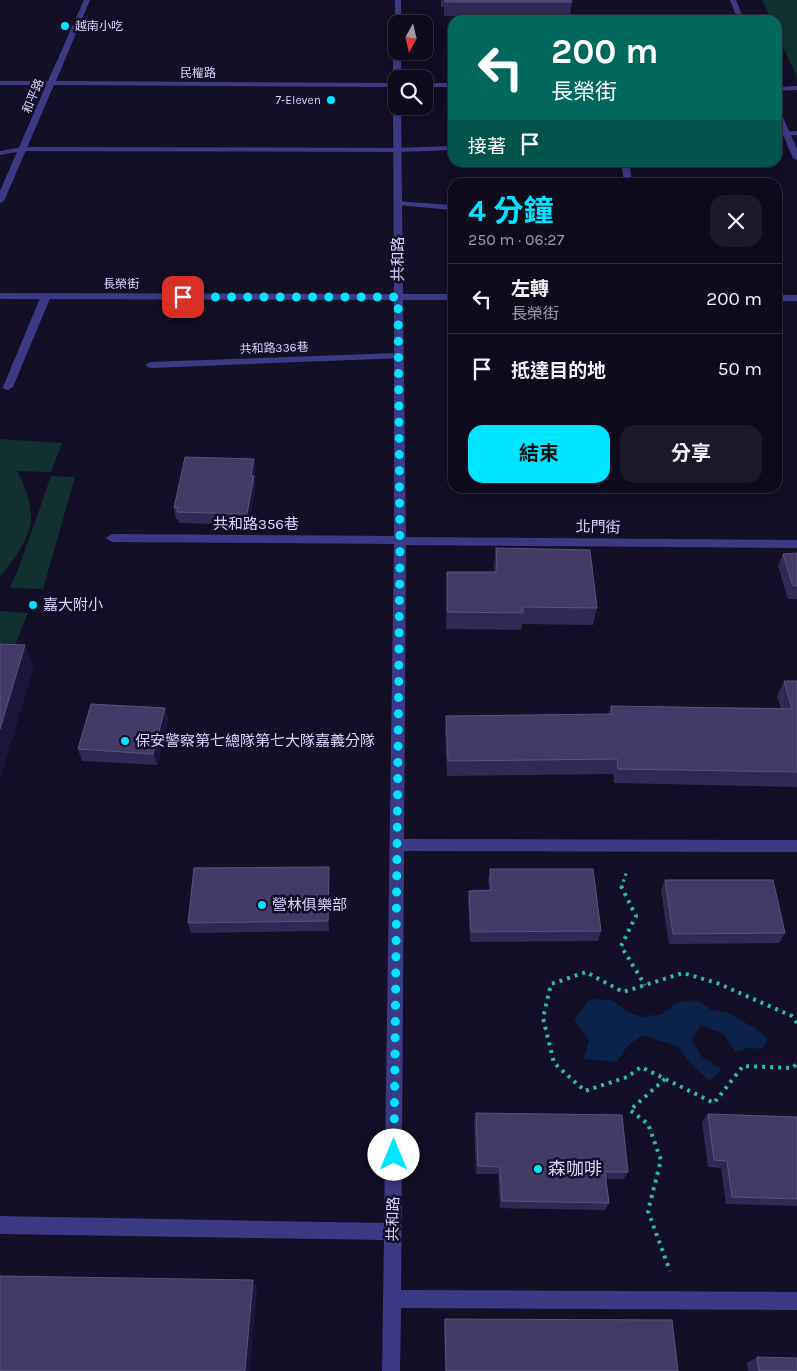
<!DOCTYPE html>
<html lang="zh-TW">
<meta charset="utf-8">
<style>
:root{--surface:#0e0b1c;--page:#1c1929;--text:#f1f3f6;--muted:#9b9ba3;--line:#2e2b3b;--accent:#00e5ff}
body{margin:0;font-family:Karla,"Noto Sans TC",sans-serif;background:var(--page);color:var(--text);height:100vh;display:flex;flex-direction:column;font-size:19px;white-space:nowrap}
*{box-sizing:border-box;margin:0}
p{font-size:16px;color:var(--muted)}
.icon{flex:none;width:28px;height:28px;fill:none;stroke:currentColor;stroke-width:2;stroke-linecap:round;stroke-linejoin:round}
.map{position:relative;flex:1;overflow:hidden}
.sheet{position:absolute;left:448px;top:178px;width:334px;height:315px;display:flex;flex-direction:column;background:var(--surface);border-radius:15px;box-shadow:0 2px 12px #0003,0 0 0 1px var(--line)}
.sheet>*{flex:none}
.hud{position:absolute;left:448px;top:15px;width:334px;height:152px;border-radius:15px;box-shadow:0 2px 12px #0003,0 0 0 1px var(--line);background:#00695c;color:#fff;overflow:hidden}
.needle{width:32px;rotate:188deg}
.buttons{position:absolute;left:388px;top:15px;display:grid;gap:10px}
.buttons a{display:grid;place-items:center;width:45px;height:45px;border-radius:10px;background:var(--surface);box-shadow:0 2px 12px #0003,0 0 0 1px var(--line);font-size:25px}
.pin{position:absolute;display:grid;place-items:center;width:42px;height:42px;color:#fff;margin:-21px;border-radius:10px;box-shadow:0 2px 8px #0006}
.me{position:absolute;width:55px;margin:-28px;rotate:0deg;stroke-linejoin:round;filter:drop-shadow(0 0 4px #0008)}
.turn{display:flex;align-items:center;gap:18px;height:105px;padding:0 20px;font-size:22px}
.turn .icon{width:65px;height:65px;stroke-width:2.5}
.turn b{display:block;font-size:35px;line-height:42px}
.then{display:flex;align-items:center;height:48px;padding:0 20px;background:#0003;gap:10px;font-size:19px}
.round{display:grid;place-items:center;flex:none;width:52px;height:52px;border-radius:15px;background:var(--page)}
.summary{display:flex;align-items:center;justify-content:space-between;height:85px;padding:0 20px}
h1{font-size:30px;font-weight:700;line-height:38px;color:var(--accent)}
.cta{display:flex;gap:10px;margin-top:auto;padding:10px 20px}
.cta a{flex:1;height:58px;border-radius:15px;background:var(--accent);color:#111;font-size:20px;font-weight:700;line-height:58px;text-align:center}
.cta a+a{background:var(--page);color:var(--text)}
ul{padding:0;list-style:none}
li{display:flex;align-items:center;gap:15px;height:70px;padding:0 20px;border-top:1px solid var(--line)}
li div{flex:1}
li b{display:block;font-size:19px}
li em{font-style:normal}
.map>svg:first-child{display:block}
.green{fill:#12302f}
.water{fill:#0c2248}
.lines{fill:none;stroke-linecap:round;stroke-linejoin:round}
.path-far1{stroke:#2fb8b0;stroke-width:3;stroke-dasharray:2.5 4;stroke-linecap:butt}
.path{stroke:#2fb8b0;stroke-width:4;stroke-dasharray:3 5;stroke-linecap:butt}
.lane{fill:#3d3a85;fill-rule:evenodd}
.street{fill:#3d3a85;fill-rule:evenodd}
.wall{fill:#312854}
.shaded-wall{fill:#1d163a}
.building{fill:#433a66;stroke:#5a527e}
.route{stroke:#00e5ff;stroke-width:9;stroke-dasharray:0 16.2}
.poi-dot{fill:#00e5ff;stroke:#130f26;stroke-width:2}
.labels{text-anchor:middle;stroke-width:5;stroke-linejoin:round;paint-order:stroke}
.far-poi-label{font-size:12px;fill:#d9d4ff;stroke:#130f26;text-anchor:start}
.far-street-label{font-size:12px;fill:#d9d4ff;stroke:#130f26}
.street-label{font-size:15px;fill:#d9d4ff;stroke:#130f26}
.poi-label{font-size:15px;fill:#d9d4ff;stroke:#130f26;text-anchor:start}
.near-poi-label{font-size:18px;fill:#d9d4ff;stroke:#130f26;text-anchor:start}
</style>
<div class="map">
<svg width="797" height="1371" viewBox="0 0 797 1371">
<rect width="100%" height="100%" fill="#130f26"/>
<g class="green">
<path d="M 762,0 L 797,0 L 797,77 L 776,32 L 776,20 L 771,20 Z"/>
<path d="M 0,439 L 62,443 L 51,472 L 17,471 C 25,486 31,501 31,519 C 32,534 11,566 0,576 Z"/>
<path d="M 51,476 L 75,477 L 43,589 L 10,588 L 19,567 Z"/>
<path d="M 0,611 L 28,613 L 11,655 L 0,654 Z"/>
</g>
<path class="water" d="M 590,999 L 611,1000 L 631,1013 L 642,1017 L 662,1014 L 677,1002 L 696,1000 L 712,1010 L 729,1013 L 756,1029 L 768,1039 L 762,1049 L 749,1048 L 735,1052 L 724,1034 L 701,1025 L 692,1040 L 702,1057 L 722,1069 L 710,1081 L 696,1069 L 676,1046 L 642,1035 L 626,1048 L 617,1062 L 584,1059 L 589,1041 L 574,1020 Z"/>
<g class="lines">
<path class="path-far1" d="M 621,888 L 627,871"/>
<g class="path">
<path d="M 621,886 L 636,916 L 621,946 L 645,985"/>
<path d="M 797,1023 L 792,1016 L 717,983 L 683,973 L 623,992 L 586,972 L 551,984 L 543,1018 L 554,1063 L 585,1091 L 627,1077 L 641,1067 L 714,1103 L 743,1066 L 792,1068 L 797,1064"/>
<path d="M 665,1079 L 630,1110 L 648,1124 L 661,1160 L 648,1211 L 670,1271"/>
</g>
<g class="lane">
<path d="M 797,131 L 797,135 L 776,136 L 776,132 Z"/>
<path d="M 452,146 L 452,150 L 397,152 L 22,151 L 0,155 L 0,151 L 22,147 L 397,148 Z"/>
<path d="M 621,162 L 629,162 L 632,182 L 624,182 Z"/>
<path d="M 395,201 L 452,205 L 452,210 L 398,205 L 395,205 Z"/>
<path d="M 46,293 L 51,296 L 13,387 L 8,390 L 4,389 L 3,387 L 41,296 Z"/>
<path d="M 399,353 L 404,356 L 402,358 L 150,368 L 145,365 L 150,362 Z"/>
</g>
<g class="street">
<path d="M 84,0 L 90,0 L 56,81 L 396,83 L 396,87 L 54,85 L 4,201 L 0,203 L 0,191 L 46,85 L 0,85 L 0,81 L 48,81 Z"/>
<path d="M 395,0 L 401,0 L 401,24 L 396,24 L 396,26 L 395,24 Z"/>
<path d="M 730,0 L 736,0 L 744,20 L 738,20 Z"/>
<path d="M 396,49 L 396,51 L 401,51 L 401,79 L 396,79 L 396,81 L 393,79 L 393,51 Z"/>
<rect x="424" y="83" width="28" height="4"/>
<path d="M 797,86 L 797,90 L 776,91 L 776,87 Z"/>
<path d="M 396,104 L 396,106 L 401,106 L 403,294 L 452,294 L 452,300 L 403,300 L 406,537 L 797,540 L 797,548 L 406,545 L 404,839 L 797,840 L 797,852 L 404,851 L 401,1290 L 797,1292 L 797,1310 L 401,1308 L 400,1371 L 382,1371 L 384,1240 L 0,1234 L 0,1216 L 384,1223 L 394,544 L 112,542 L 106,538 L 112,534 L 394,536 L 394,300 L 0,299 L 0,293 L 394,294 L 393,106 Z"/>
<path d="M 776,108 L 780,110 L 797,149 L 797,160 L 793,158 L 776,119 Z"/>
<rect x="776" y="295" width="21" height="6"/>
</g>
</g>
<g class="wall">
<path d="M 441,0 L 571,0 L 572,2 L 570,16 L 444,16 L 444,7 L 441,7 Z"/>
<path d="M 254,459 L 255,469 L 254,477 L 255,487 L 249,525 L 179,523 L 178,519 L 176,519 L 174,508 Z"/>
<path d="M 496,548 L 597,608 L 593,625 L 522,624 L 521,630 L 446,629 L 447,572 L 494,572 L 494,566 Z"/>
<path d="M 797,553 L 797,599 L 788,599 L 778,566 L 783,554 Z"/>
<path d="M 784,681 L 797,681 L 797,787 L 614,783 L 613,774 L 447,776 L 445,731 L 446,716 L 608,715 L 611,706 L 781,708 L 777,696 Z"/>
<path d="M 165,708 L 168,720 L 157,765 L 82,761 L 78,749 Z"/>
<path d="M 490,869 L 601,931 L 598,941 L 470,942 L 468,901 L 469,891 L 489,890 L 488,880 Z"/>
<path d="M 330,877 L 329,931 L 191,933 L 188,923 Z"/>
<path d="M 665,880 L 785,933 L 779,943 L 669,944 L 661,890 Z"/>
<path d="M 476,1113 L 628,1172 L 624,1179 L 606,1179 L 609,1203 L 605,1210 L 500,1208 L 498,1174 L 476,1174 L 474,1121 Z"/>
<path d="M 708,1114 L 797,1117 L 797,1206 L 726,1204 L 721,1168 L 708,1167 L 702,1122 Z"/>
<path d="M 445,1319 L 678,1371 L 445,1371 L 444,1325 Z"/>
<path d="M 757,1357 L 797,1371 L 748,1371 L 747,1363 Z"/>
</g>
<g class="shaded-wall">
<path d="M 254,459 L 255,469 L 254,477 L 255,487 L 249,525 L 247,514 L 251,476 Z"/>
<path d="M 25,645 L 34,666 L 0,781 L 0,729 Z"/>
<path d="M 165,708 L 168,720 L 157,765 L 153,754 Z"/>
<path d="M 329,867 L 330,877 L 329,931 L 328,921 Z"/>
<path d="M 253,1280 L 257,1288 L 250,1371 L 245,1371 Z"/>
</g>
<g class="building">
<path d="M 445,0 L 571,0 L 572,2 L 445,2 Z"/>
<path d="M 622,18 L 656,18 L 657,20 L 623,20 Z"/>
<path d="M 185,457 L 254,459 L 251,476 L 254,476 L 247,514 L 177,512 L 178,508 L 174,508 Z"/>
<path d="M 496,548 L 590,550 L 597,608 L 523,607 L 523,613 L 447,612 L 447,572 L 497,572 Z"/>
<path d="M 797,553 L 797,586 L 793,586 L 783,554 Z"/>
<path d="M 0,644 L 25,645 L 0,729 Z"/>
<path d="M 784,681 L 797,681 L 797,772 L 618,769 L 617,759 L 448,761 L 446,716 L 612,714 L 611,706 L 792,709 Z"/>
<path d="M 91,704 L 165,708 L 153,754 L 78,749 Z"/>
<path d="M 329,867 L 328,921 L 188,923 L 194,868 Z"/>
<path d="M 490,869 L 593,869 L 601,931 L 471,932 L 469,891 L 491,890 Z"/>
<path d="M 665,880 L 773,880 L 785,933 L 673,934 Z"/>
<path d="M 476,1113 L 622,1115 L 628,1172 L 605,1172 L 609,1203 L 502,1201 L 500,1167 L 478,1166 Z"/>
<path d="M 708,1114 L 797,1117 L 797,1199 L 732,1197 L 727,1161 L 714,1160 Z"/>
<path d="M 0,1276 L 253,1280 L 245,1371 L 0,1371 Z"/>
<path d="M 445,1319 L 672,1320 L 678,1371 L 446,1371 Z"/>
<path d="M 757,1357 L 797,1358 L 797,1371 L 759,1371 Z"/>
</g>
<g class="lines">
<path class="route" d="M 183,297 L 398,297 L 400,551 L 394,1155"/>
</g>
<g class="poi-dot">
<circle cx="65" cy="26" r="5"/>
<circle cx="331" cy="100" r="5"/>
<circle cx="33" cy="605" r="5"/>
<circle cx="125" cy="741" r="5"/>
<circle cx="262" cy="905" r="5"/>
<circle cx="538" cy="1169" r="5"/>
</g>
<g class="labels">
<g class="far-poi-label">
<text x="75" y="30">越南小吃</text>
<text x="321" y="104" text-anchor="end">7-Eleven</text>
</g>
<g class="far-street-label">
<text x="198" y="77">民權路</text>
<text transform="translate(33 96) rotate(-67)" y="4">和平路</text>
<text x="121" y="288">長榮街</text>
<text transform="translate(274 348) rotate(-2)" y="4">共和路336巷</text>
</g>
<g class="street-label">
<text transform="translate(398 259) rotate(-90)" y="5">共和路</text>
<text x="256" y="529">共和路356巷</text>
<text transform="translate(598 527) rotate(1)" y="5">北門街</text>
<text transform="translate(393 1219) rotate(-89)" y="5">共和路</text>
</g>
<g class="poi-label">
<text x="43" y="610">嘉大附小</text>
<text x="135" y="746">保安警察第七總隊第七大隊嘉義分隊</text>
<text x="272" y="910">營林俱樂部</text>
</g>
<g class="near-poi-label">
<text x="548" y="1175">森咖啡</text>
</g>
</g>
</svg>
<div class="buttons">
<a><svg class="needle" viewBox="-14 -14 28 28"><path d="M0-13l5 13h-10z" fill="#e53935"/><path d="M0 13l5-13h-10z" fill="#9b9ba3"/></svg></a>
<a><svg class="icon" aria-label="search" viewBox="0 0 24 24"><circle cx="10" cy="10" r="6"/><path d="M15 15l6 6"/></svg></a>
</div>
<div class="pin" style="left:183px;top:297px;background:#d93025"><svg class="icon" aria-label="arrive" viewBox="0 0 24 24"><path d="M6 21V4h12l-3 4 3 4H6"/></svg></div>
<svg class="me" style="left:394px;top:1155px" viewBox="-20 -20 40 40"><circle r="19" fill="#fff"/><path d="M0-13L10 11 0 6-10 11z" fill="#00e5ff"/></svg>
<div class="hud">
<div class="turn"><svg class="icon" aria-label="left" viewBox="0 0 24 24"><path d="M17 20v-9H6M10 6l-5 5 5 5"/></svg><div><b>200 m</b>長榮街</div></div>
<div class="then">接著<svg class="icon" aria-label="arrive" viewBox="0 0 24 24"><path d="M6 21V4h12l-3 4 3 4H6"/></svg></div>
</div>
<section class="sheet">
<div class="summary"><div><h1>4 分鐘</h1><p>250 m · 06:27</p></div><a class="round"><svg class="icon" aria-label="close" viewBox="0 0 24 24"><path d="M6 6l12 12M18 6L6 18"/></svg></a></div>
<ul>
<li><svg class="icon" aria-label="left" viewBox="0 0 24 24"><path d="M17 20v-9H6M10 6l-5 5 5 5"/></svg><div><b>左轉</b><p>長榮街</p></div><em>200 m</em></li>
<li><svg class="icon" aria-label="arrive" viewBox="0 0 24 24"><path d="M6 21V4h12l-3 4 3 4H6"/></svg><div><b>抵達目的地</b></div><em>50 m</em></li>
</ul>
<div class="cta"><a>結束</a><a>分享</a></div>
</section>
</div>
